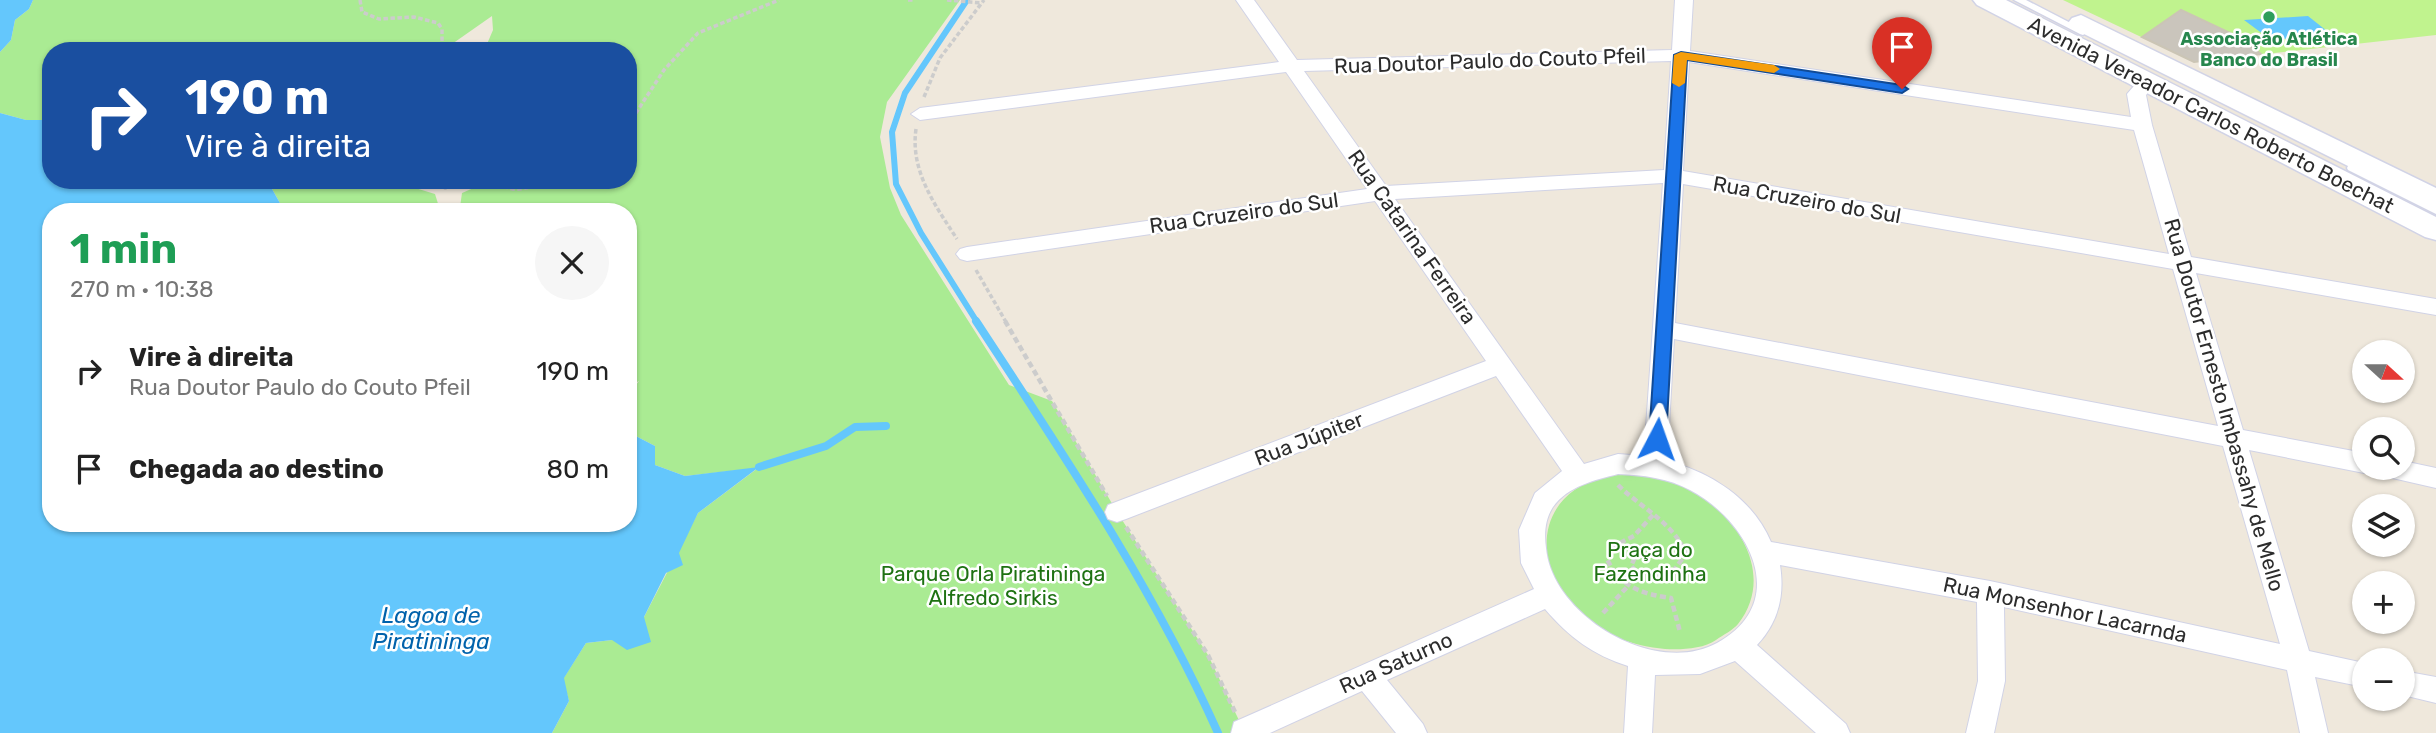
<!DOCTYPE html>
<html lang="pt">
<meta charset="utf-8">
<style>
:root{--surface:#fff;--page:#f6f6f6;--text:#222;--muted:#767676}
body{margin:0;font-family:Rubik,sans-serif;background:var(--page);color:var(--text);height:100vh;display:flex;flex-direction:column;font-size:26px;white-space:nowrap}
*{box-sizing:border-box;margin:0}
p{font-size:23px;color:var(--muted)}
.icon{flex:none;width:38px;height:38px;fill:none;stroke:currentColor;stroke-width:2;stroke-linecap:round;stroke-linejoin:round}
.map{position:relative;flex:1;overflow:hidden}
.details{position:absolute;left:42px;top:203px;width:595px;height:329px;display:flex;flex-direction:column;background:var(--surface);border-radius:28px;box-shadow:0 2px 5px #0004}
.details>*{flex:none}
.banner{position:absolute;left:42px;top:42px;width:595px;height:147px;border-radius:28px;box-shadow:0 2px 5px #0004;background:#1a4fa0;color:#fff;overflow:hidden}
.needle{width:46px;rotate:111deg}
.controls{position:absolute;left:2352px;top:340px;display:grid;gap:14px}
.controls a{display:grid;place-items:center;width:63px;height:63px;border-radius:50%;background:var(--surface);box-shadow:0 2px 5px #0004;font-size:35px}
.pin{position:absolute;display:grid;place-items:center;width:60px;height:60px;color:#fff;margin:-72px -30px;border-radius:50% 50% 50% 0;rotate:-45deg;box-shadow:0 0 7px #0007}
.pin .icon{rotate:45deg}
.me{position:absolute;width:77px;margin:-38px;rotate:4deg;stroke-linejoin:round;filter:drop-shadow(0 0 5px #0008)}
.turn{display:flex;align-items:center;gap:24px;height:147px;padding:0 28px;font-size:32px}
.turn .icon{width:91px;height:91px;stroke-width:2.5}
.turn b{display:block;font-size:49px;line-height:60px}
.round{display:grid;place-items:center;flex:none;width:74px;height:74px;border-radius:37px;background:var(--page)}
.summary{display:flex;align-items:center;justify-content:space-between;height:119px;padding:0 28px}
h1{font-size:42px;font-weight:700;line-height:52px;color:#1e9e55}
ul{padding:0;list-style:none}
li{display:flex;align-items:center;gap:21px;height:98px;padding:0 28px}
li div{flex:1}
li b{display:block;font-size:26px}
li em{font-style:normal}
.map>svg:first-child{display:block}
.green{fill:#aaeb93}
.pitch{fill:#c0f38e}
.water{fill:#64c7fc}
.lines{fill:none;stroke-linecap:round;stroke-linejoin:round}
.stream-far1{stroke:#64c7fc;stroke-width:6}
.stream{stroke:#64c7fc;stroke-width:8}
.building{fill:#cac5bc;stroke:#cbc5b5;stroke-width:2}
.lane-casing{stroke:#d1d3e6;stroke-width:3}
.street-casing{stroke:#d1d3e6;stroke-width:2}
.secondary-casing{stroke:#d1d3e6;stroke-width:3}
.path-far1{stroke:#ccc;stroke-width:3.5;stroke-dasharray:4.5 2.5;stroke-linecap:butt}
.path{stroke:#ccc;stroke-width:4.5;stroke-dasharray:6 3.5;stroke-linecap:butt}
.lane{fill:#fff;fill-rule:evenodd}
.street{fill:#fff;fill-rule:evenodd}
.secondary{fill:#fff;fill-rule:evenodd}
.route{fill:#1a73e8;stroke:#114b97;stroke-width:2}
.slow{fill:#f59e0b}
.leisure-dot{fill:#2e9e5b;stroke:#fff;stroke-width:2.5}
.labels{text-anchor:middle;stroke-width:5;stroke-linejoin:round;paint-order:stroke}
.far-leisure-label{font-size:18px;font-weight:bold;fill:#27864d;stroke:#fff}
.street-label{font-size:21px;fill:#2c2c2c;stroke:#fff}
.park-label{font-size:21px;fill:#1e7212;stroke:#fff}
.water-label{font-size:23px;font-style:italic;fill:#0062ab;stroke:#fff}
</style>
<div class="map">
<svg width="2436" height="733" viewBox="0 0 2436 733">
<rect width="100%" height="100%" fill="#efe8dc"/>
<g class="green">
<path d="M 33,0 L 960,0 L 887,102 L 880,137 L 890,188 L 901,215 L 1009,385 L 1052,401 L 1117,512 L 1208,655 L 1245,733 L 552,733 L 569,701 L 563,679 L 586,643 L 612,640 L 644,617 L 698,513 L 758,468 L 685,476 L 655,465 L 655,446 L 630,433 L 628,395 L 639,381 L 628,387 L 628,212 L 285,212 L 267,180 L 405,180 L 402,184 L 435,194 L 440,210 L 460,207 L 462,193 L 492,180 L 628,180 L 628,51 L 484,51 L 493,30 L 492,16 L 442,51 L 51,51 L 51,120 L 26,120 L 0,113 L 0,52 L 11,40 L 15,20 L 29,9 Z"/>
<path d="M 1638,475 C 1661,479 1684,484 1703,497 C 1744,525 1773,580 1738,624 C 1733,630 1723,635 1716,640 C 1703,649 1681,650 1665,649 C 1633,646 1602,635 1578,612 C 1530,567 1535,492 1606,477 C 1616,474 1628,475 1638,475 Z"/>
</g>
<path class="pitch" d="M 2063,0 L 2436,0 L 2436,35 L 2194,62 Z"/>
<g class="water">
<path d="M 0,0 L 33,0 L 29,9 L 15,20 L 11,40 L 0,52 Z"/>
<path d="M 2308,16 L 2332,35 L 2271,40 L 2244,20 Z"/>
<path d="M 0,113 L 26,120 L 51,120 L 51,180 L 267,180 L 285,212 L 51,212 L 51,523 L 628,523 L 628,429 L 630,433 L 655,446 L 655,465 L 685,476 L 759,467 L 698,513 L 679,553 L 683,565 L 666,573 L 644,617 L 651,642 L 627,650 L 612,640 L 586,643 L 564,678 L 569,701 L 552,733 L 0,733 Z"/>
</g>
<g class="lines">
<path class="stream-far1" d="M 967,0 L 905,93 L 892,132 L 896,184 L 921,233 L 977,322"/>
<g class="stream">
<path d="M 976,321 C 1063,454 1153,587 1218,733"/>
<path d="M 759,467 L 826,446 L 855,427 L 886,426"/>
</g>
</g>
<path class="building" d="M 2181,10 L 2241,38 L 2261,54 L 2194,62 L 2142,37 Z"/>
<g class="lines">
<g class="lane-casing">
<g id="lane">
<path d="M 2014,0 L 2026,0 L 2088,32 L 2083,35 L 2080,34 Z"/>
<path d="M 2352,165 L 2436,205 L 2436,214 L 2348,170 L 2347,168 L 2348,166 Z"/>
</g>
</g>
<g class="street-casing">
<g id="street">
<path d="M 1236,0 L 1254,0 L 1297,60 L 1672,50 L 1675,0 L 1693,0 L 1690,51 L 2131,117 L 2127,94 L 2140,79 L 2154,79 L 2156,83 L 2146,95 L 2152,125 L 2191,257 L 2436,299 L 2436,315 L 2196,273 L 2243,430 L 2364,453 L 2364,467 L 2403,467 L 2403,461 L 2436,468 L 2436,488 L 2375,474 L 2373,469 L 2364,473 L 2249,450 L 2309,651 L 2364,663 L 2364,687 L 2315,677 L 2328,733 L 2300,733 L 2287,670 L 2004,607 L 2005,681 L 1994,733 L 1966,733 L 1978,681 L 1977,602 L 1780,565 C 1785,596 1778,623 1757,645 L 1846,724 L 1850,733 L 1816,733 L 1735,661 L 1700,674 L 1655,675 L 1652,733 L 1624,733 L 1628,666 C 1593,655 1569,637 1545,609 L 1387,680 L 1423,724 L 1427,733 L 1396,733 L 1362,691 L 1270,733 L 1231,733 L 1234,722 L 1534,589 L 1521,563 L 1519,530 L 1535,493 L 1562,471 L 1496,376 L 1126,519 L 1117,522 L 1108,519 L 1105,512 L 1108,505 L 1486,361 L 1375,201 L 967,261 L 960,259 L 956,254 L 960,249 L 967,247 L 1367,189 L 1286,72 L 920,120 L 911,114 L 920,108 L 1279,62 ZM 1671,61 L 1664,170 L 1386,186 L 1304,71 ZM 1689,62 L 2134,130 L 2169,254 L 1683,171 ZM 1663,183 L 1644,456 L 1618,454 L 1584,464 L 1395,199 ZM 1683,184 L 2173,269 L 2218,426 L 1675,323 ZM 1674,339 L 2223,446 L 2280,644 L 1990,581 L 1771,542 C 1753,499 1711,472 1667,461 ZM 1618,474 C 1643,475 1668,478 1690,490 C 1749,521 1792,602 1717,643 C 1655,677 1552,616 1546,548 C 1544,534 1545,519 1553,507 C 1568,486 1595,480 1618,474 Z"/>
<path d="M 2403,671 L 2436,677 L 2436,703 L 2403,695 Z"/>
</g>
</g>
<g class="secondary-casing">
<g id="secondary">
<path d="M 1973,0 L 2006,0 L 2436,217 L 2436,240 L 2425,237 L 1977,5 Z"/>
<path d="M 2081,15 L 2436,188 L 2436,210 L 2072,28 L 2068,23 L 2072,18 Z"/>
</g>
</g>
<g class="path-far1">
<path d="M 360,0 L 362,12 L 379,19 L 414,17 L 438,23 L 442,29 L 442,44 L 463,51"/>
<path d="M 908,0 L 915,0"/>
<path d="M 947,0 L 982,3"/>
<path d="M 924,97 L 940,58 L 984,0"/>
<path d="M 628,125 L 664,70 L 698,33 L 779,0"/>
<path d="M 916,129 C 910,171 935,205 957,239"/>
<path d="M 444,180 L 442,186 L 445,188 C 455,186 468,181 478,181 C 515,185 507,198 547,180"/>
<path d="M 976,270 L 1006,322"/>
</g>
<g class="path">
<path d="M 1005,321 L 1107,496"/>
<path d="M 1618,485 C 1641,508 1674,523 1686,554 L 1668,578 L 1638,573 L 1631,566 L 1637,553 L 1642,553"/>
<path d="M 1653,515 L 1634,536 L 1616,545 L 1607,559 C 1620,587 1642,594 1671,598 L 1680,632"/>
<path d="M 1126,527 L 1208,655 L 1235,712"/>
<path d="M 1603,613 L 1628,586"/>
</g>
<use href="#lane" class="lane"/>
<use href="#street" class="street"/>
<use href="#secondary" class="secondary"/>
</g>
<path class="route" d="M 1681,52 L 1902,85 L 1908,89 L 1902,93 L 1687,60 L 1666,439 L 1663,444 L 1651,444 L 1649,439 L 1674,55 Z"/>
<path class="slow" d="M 1681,52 L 1774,65 L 1780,69 L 1774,73 L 1687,60 L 1685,83 L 1679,87 L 1672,83 L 1674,55 Z"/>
<circle class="leisure-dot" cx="2269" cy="17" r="7"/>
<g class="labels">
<g class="far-leisure-label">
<text x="2269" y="45">Associação Atlética<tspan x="2269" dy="21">Banco do Brasil</tspan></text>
</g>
<g class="street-label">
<text transform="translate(1490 61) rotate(-2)" y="7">Rua Doutor Paulo do Couto Pfeil</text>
<text transform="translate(2211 115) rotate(27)" y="7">Avenida Vereador Carlos Roberto Boechat</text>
<text transform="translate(1807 200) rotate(10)" y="7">Rua Cruzeiro do Sul</text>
<text transform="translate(1244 213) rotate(-8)" y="7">Rua Cruzeiro do Sul</text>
<text transform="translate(1412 237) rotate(55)" y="7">Rua Catarina Ferreira</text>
<text transform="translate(2224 405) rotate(74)" y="7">Rua Doutor Ernesto Imbassahy de Mello</text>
<text transform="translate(1309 439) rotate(-21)" y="7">Rua Júpiter</text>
<text transform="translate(2065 610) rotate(12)" y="7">Rua Monsenhor Lacarnda</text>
<text transform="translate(1396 663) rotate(-24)" y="7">Rua Saturno</text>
</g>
<g class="park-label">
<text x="1650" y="557">Praça do<tspan x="1650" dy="24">Fazendinha</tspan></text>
<text x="993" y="581">Parque Orla Piratininga<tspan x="993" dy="24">Alfredo Sirkis</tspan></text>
</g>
<g class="water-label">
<text x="431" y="623">Lagoa de<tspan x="431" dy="26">Piratininga</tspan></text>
</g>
</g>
</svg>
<div class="controls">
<a><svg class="needle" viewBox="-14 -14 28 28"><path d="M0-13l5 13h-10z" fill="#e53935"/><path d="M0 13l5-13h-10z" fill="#767676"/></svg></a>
<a><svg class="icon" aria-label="search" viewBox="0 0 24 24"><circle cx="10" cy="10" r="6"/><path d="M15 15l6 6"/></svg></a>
<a><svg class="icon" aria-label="layers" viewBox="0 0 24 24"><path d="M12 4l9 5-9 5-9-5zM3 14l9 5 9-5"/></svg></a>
<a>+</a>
<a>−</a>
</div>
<div class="pin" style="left:1902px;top:89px;background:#d93025"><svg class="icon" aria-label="arrive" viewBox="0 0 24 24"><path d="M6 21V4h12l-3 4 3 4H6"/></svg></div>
<svg class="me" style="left:1657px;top:439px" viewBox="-20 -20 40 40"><path d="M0-17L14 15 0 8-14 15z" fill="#1a73e8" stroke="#fff" stroke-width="4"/></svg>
<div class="banner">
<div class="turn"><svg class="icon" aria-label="right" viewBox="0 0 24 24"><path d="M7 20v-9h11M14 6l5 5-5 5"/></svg><div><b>190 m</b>Vire à direita</div></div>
</div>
<section class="details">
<div class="summary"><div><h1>1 min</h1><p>270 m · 10:38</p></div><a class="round"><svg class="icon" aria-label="close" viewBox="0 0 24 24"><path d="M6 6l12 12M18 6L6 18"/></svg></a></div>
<ul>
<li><svg class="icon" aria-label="right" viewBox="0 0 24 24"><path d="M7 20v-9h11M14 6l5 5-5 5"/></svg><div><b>Vire à direita</b><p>Rua Doutor Paulo do Couto Pfeil</p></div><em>190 m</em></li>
<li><svg class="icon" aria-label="arrive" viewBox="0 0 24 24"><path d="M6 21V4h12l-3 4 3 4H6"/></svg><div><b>Chegada ao destino</b></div><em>80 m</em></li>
</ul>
</section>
</div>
